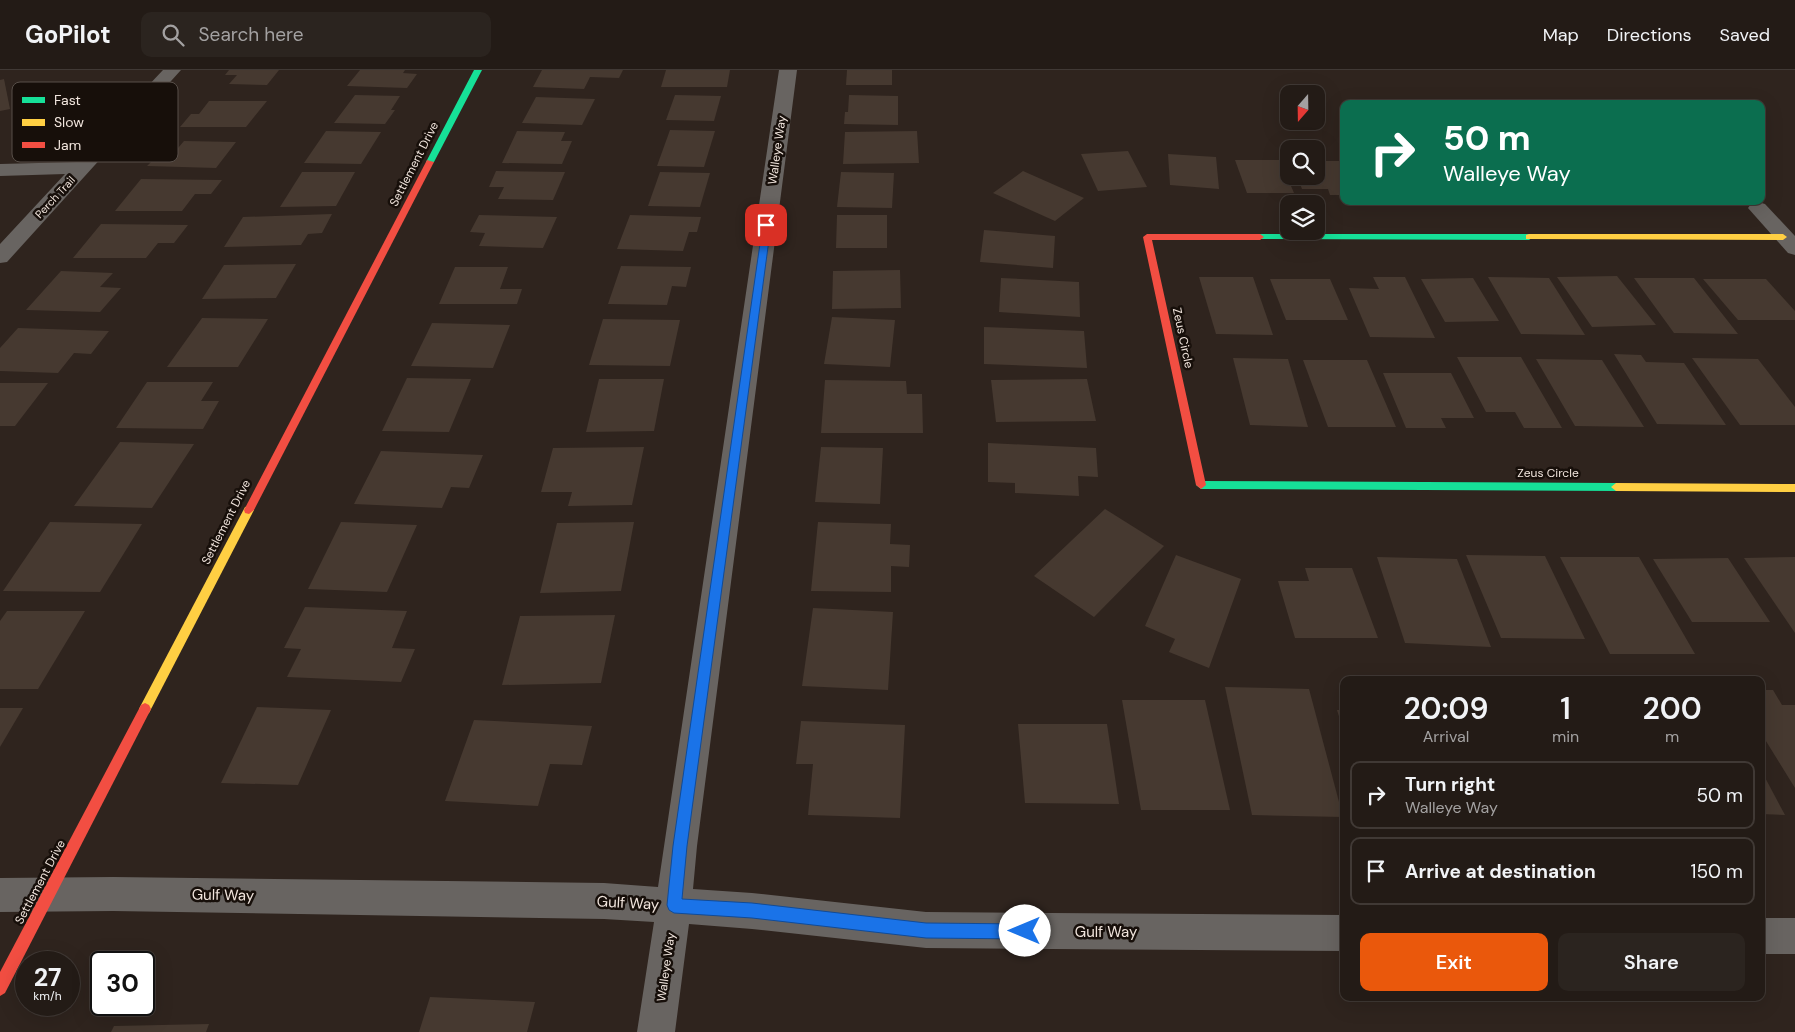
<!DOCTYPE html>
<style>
:root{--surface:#231b16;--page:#2b241f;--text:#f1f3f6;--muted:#a3a1a1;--line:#403935;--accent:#ea580c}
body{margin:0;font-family:"DM Sans",sans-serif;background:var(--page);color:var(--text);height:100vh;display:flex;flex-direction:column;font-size:19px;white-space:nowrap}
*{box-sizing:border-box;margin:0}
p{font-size:16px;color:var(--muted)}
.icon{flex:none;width:28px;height:28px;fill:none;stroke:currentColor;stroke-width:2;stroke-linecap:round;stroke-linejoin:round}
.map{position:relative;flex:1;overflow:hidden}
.panel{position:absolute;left:1340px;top:606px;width:425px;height:325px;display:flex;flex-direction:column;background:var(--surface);border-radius:10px;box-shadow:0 5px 20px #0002,0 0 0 1px var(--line)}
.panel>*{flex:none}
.hud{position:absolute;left:1340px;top:30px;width:425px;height:105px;border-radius:10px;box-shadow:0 5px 20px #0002,0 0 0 1px var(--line);background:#0b6e4f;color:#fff;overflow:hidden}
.needle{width:32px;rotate:200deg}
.tools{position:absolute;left:1280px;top:15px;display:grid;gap:10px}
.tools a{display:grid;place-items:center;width:45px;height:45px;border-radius:10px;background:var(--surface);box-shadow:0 5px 20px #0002,0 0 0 1px var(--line);font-size:25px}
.speed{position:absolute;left:15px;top:881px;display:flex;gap:10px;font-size:25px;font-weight:700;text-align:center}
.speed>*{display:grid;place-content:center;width:65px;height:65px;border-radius:50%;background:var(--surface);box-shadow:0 5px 20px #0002,0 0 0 1px var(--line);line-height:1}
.speed small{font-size:12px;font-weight:400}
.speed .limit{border:2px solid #111;border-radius:8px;background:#fff;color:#111}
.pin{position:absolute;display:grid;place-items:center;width:42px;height:42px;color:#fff;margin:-21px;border-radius:10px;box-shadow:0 2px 8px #0006}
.me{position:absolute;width:55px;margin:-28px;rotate:270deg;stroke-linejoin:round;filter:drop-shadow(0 0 4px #0008)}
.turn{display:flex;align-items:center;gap:18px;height:105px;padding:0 20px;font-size:22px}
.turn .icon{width:65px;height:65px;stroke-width:2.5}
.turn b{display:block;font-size:35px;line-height:42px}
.eta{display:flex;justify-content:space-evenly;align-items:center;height:85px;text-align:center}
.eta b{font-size:30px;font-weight:600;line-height:35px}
.cta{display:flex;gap:10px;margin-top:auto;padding:10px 20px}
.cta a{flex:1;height:58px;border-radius:10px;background:var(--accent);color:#fff;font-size:20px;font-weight:600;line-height:58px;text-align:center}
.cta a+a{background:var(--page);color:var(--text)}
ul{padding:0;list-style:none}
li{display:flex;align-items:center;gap:15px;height:68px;margin:0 10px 8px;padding:0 10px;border:2px solid var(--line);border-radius:10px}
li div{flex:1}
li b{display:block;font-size:19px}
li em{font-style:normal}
header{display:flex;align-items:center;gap:30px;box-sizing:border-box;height:70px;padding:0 25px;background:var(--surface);border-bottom:1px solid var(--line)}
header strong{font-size:24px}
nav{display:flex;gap:28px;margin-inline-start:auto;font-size:18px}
.search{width:350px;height:45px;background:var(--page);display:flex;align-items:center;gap:12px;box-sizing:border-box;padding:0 18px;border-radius:10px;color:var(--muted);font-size:19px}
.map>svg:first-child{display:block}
.building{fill:#463930}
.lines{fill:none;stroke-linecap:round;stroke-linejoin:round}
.street{fill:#686461;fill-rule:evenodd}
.fast{fill:#16e098;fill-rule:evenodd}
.slow{fill:#ffcf43;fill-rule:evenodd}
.jam{fill:#f24e42;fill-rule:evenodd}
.route{fill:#1a73e8;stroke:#114b97}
.labels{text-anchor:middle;stroke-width:5;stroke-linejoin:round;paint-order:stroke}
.far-street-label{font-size:11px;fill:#f1e5dd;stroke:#170f0a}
.street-label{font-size:12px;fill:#f1e5dd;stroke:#170f0a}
.near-street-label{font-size:15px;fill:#f1e5dd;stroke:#170f0a}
.key{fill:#170f0a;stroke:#584f49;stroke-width:1}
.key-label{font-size:14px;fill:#f1e5dd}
</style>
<header>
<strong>GoPilot</strong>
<div class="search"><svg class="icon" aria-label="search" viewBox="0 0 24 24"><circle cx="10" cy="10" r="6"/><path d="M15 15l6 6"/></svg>Search here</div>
<nav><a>Map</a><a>Directions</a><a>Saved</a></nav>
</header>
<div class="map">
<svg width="1795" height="962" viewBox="0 0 1795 962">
<rect width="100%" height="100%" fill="#2f241e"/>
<g class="building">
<path d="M 229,0 L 279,0 L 267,15 L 229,14 L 237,5 L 225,5 Z"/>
<path d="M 360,0 L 405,0 L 403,3 L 417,4 L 407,18 L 347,16 Z"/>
<path d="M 542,0 L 623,0 L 619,8 L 590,7 L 584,19 L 533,17 Z"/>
<path d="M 666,0 L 730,0 L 727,17 L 661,17 Z"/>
<path d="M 847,0 L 892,0 L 892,15 L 846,15 Z"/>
<path d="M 4,9 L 10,39 L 0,41 L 0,10 Z"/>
<path d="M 355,25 L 400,26 L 391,40 L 395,40 L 385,54 L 334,53 Z"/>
<path d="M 675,25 L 721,26 L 714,51 L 666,50 Z"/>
<path d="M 849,25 L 898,26 L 898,55 L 844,54 L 845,42 L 848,42 Z"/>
<path d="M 536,27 L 595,29 L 582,55 L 522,53 Z"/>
<path d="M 209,31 L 267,31 L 246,57 L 180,57 L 191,44 L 199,44 Z"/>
<path d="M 670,60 L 715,61 L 704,97 L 657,96 Z"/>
<path d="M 326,61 L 381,62 L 361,94 L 304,93 Z"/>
<path d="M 517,61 L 565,62 L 561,71 L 572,71 L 562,94 L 502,93 Z"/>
<path d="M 917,61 L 919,93 L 843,94 L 845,62 Z"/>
<path d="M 184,71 L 236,72 L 216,98 L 147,96 L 159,84 L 173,84 Z"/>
<path d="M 1128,81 L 1147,117 L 1098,121 L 1081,84 Z"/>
<path d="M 1168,84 L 1216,87 L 1219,119 L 1170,115 Z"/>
<path d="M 1235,90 L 1280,90 L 1294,123 L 1247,123 Z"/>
<path d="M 1316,91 L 1344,91 L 1344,125 L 1330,125 L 1328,119 L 1302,119 L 1297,106 L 1316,106 Z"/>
<path d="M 496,101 L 565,102 L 553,130 L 498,129 L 504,117 L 489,117 Z"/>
<path d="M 1023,101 L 1084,128 L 1055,151 L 993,123 Z"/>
<path d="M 302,102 L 355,102 L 336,136 L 280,137 Z"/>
<path d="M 660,102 L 710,103 L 700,137 L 648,136 Z"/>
<path d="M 841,102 L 894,103 L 892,138 L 837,137 Z"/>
<path d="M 141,109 L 222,110 L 211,124 L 195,124 L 182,141 L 115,141 Z"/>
<path d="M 332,144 L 322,163 L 308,164 L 301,175 L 224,177 L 243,147 Z"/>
<path d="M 479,145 L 557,147 L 543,178 L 479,176 L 485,163 L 470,162 Z"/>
<path d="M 630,145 L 701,147 L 697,162 L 689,162 L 683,181 L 617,179 Z"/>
<path d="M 837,145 L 887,145 L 887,178 L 836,178 Z"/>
<path d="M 101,154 L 188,155 L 174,173 L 158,173 L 146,188 L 73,188 Z"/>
<path d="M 984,160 L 1055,166 L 1053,198 L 980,192 Z"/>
<path d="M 296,194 L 276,228 L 202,229 L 224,195 Z"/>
<path d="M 621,196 L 691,197 L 686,217 L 672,216 L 667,235 L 608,234 Z"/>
<path d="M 455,197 L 508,197 L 500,219 L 522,219 L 517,234 L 439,234 Z"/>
<path d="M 900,200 L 901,238 L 832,239 L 833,201 Z"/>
<path d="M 61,201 L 113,203 L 100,217 L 121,218 L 100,242 L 26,240 Z"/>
<path d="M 1617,206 L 1656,255 L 1592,257 L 1557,207 Z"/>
<path d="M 1199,207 L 1253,207 L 1273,265 L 1216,264 Z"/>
<path d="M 1373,207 L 1405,207 L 1435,268 L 1370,267 L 1349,218 L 1379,219 Z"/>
<path d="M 1488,207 L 1549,208 L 1585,265 L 1521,264 Z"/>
<path d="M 1001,208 L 1079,212 L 1080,247 L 999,242 Z"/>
<path d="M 1473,208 L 1499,251 L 1445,252 L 1421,209 Z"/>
<path d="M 1634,208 L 1694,208 L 1738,264 L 1674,263 Z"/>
<path d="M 1270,209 L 1330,209 L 1348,250 L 1286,250 Z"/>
<path d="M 1703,209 L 1766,209 L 1795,241 L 1795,250 L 1738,250 Z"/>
<path d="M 832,247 L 895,250 L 890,297 L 824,294 Z"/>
<path d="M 202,248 L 268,249 L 238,297 L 167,297 Z"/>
<path d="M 603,249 L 680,250 L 670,296 L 589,295 Z"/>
<path d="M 432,253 L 510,255 L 493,298 L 411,296 Z"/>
<path d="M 984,257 L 1084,261 L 1087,298 L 984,294 Z"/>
<path d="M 18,258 L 109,261 L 91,284 L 74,283 L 58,303 L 0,301 L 0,278 Z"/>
<path d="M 1614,284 L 1641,285 L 1646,292 L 1684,293 L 1726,355 L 1657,354 Z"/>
<path d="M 1457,287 L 1521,287 L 1562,358 L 1524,358 L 1515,342 L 1486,342 Z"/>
<path d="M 1233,288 L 1288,289 L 1308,357 L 1250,355 Z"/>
<path d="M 1692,288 L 1758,289 L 1795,337 L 1795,355 L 1740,355 Z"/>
<path d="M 1536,289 L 1602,290 L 1644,357 L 1575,356 Z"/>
<path d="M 1303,290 L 1367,290 L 1396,357 L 1328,357 Z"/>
<path d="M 1383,303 L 1451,303 L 1474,348 L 1441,348 L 1446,358 L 1406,358 Z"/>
<path d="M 407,308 L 471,309 L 449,362 L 382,361 Z"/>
<path d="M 599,309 L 664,309 L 654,361 L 586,362 Z"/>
<path d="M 1087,309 L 1096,351 L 996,352 L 991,310 Z"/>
<path d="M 825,310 L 906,311 L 907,324 L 922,324 L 923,363 L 821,363 Z"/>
<path d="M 147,312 L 213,312 L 201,331 L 219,331 L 203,359 L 116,358 Z"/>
<path d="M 0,313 L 48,313 L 15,356 L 0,356 Z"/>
<path d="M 120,372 L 194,374 L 152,438 L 74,436 Z"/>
<path d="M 988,373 L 1096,378 L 1098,407 L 1078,406 L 1079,426 L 1015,423 L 1015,413 L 988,412 Z"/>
<path d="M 644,377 L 632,435 L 568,436 L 572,422 L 541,422 L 553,378 Z"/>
<path d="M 821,377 L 883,378 L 880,434 L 815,432 Z"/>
<path d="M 381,381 L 483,385 L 469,418 L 451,417 L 442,438 L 354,434 Z"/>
<path d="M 1105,439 L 1164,476 L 1094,547 L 1034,506 Z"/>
<path d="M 50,452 L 142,454 L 100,522 L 3,521 Z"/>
<path d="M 341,452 L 417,455 L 387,522 L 308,519 Z"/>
<path d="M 634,452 L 621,521 L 540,523 L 557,453 Z"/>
<path d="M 818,452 L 891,454 L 890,474 L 910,475 L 909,497 L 891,496 L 891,522 L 811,521 Z"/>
<path d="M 1176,485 L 1241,509 L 1209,598 L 1169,582 L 1175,569 L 1145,556 Z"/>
<path d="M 1466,485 L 1545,486 L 1585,569 L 1501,568 Z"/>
<path d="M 1377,487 L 1457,489 L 1491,577 L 1405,573 Z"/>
<path d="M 1560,487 L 1639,487 L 1695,584 L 1610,584 Z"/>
<path d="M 1795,487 L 1795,563 L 1744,488 Z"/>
<path d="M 1728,488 L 1770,552 L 1692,552 L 1653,489 Z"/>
<path d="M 1305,498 L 1352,498 L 1378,568 L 1295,568 L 1278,511 L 1309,511 Z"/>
<path d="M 305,537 L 407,541 L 392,578 L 415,579 L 401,612 L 287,607 L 301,579 L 284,578 Z"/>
<path d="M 813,538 L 893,542 L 888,620 L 802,616 Z"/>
<path d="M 7,541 L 85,541 L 38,619 L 0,619 L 0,551 Z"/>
<path d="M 615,545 L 601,613 L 502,615 L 520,546 Z"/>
<path d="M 1225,617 L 1309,619 L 1343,747 L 1252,745 Z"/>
<path d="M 1761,620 L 1773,620 L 1782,635 L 1795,635 L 1795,718 L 1761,663 Z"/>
<path d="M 1122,630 L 1205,630 L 1230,740 L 1141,740 Z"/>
<path d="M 257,637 L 331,640 L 298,715 L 221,713 Z"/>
<path d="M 0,638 L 23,638 L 0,677 Z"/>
<path d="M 1337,640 L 1344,640 L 1344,659 L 1343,659 Z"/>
<path d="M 474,650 L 592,656 L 582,695 L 550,694 L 538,736 L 445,731 Z"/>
<path d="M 801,651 L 905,655 L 900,748 L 808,745 L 813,694 L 796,694 Z"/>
<path d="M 1018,654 L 1107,654 L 1119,734 L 1025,733 Z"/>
<path d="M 1761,700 L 1785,745 L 1761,744 Z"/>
<path d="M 430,927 L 535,932 L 527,962 L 419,962 Z"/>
<path d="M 209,954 L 206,962 L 111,962 L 114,956 Z"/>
</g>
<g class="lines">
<g class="street">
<path d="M 163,0 L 181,0 L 7,192 L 0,193 L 0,174 L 65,104 L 0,106 L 0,94 L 76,92 Z"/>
<path d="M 779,0 L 797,0 L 697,776 L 693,819 L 752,823 L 926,842 L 1344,845 L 1344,881 L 926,878 L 752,859 L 689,854 L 675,962 L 637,962 L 654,852 L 604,849 L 113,841 L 0,842 L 0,808 L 113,807 L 604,813 L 658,817 Z"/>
<path d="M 1758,132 L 1765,134 L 1795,166 L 1795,185 L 1788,183 L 1748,138 L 1751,134 Z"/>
<rect x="1761" y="848" width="34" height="36"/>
</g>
<g class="fast">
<path d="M 474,0 L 482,0 L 434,92 L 427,94 L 426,92 Z"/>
<path d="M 1260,164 L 1529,164 L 1533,167 L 1529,170 L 1257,169 L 1257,165 Z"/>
<path d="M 1201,411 L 1616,413 L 1621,417 L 1616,421 L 1201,419 L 1196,415 Z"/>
</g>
<g class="slow">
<path d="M 1529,164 L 1783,164 L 1787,167 L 1783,170 L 1526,169 L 1526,165 Z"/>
<path d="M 1616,413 L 1795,414 L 1795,422 L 1616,421 L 1611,417 Z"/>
<path d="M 249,436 L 254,440 L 149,643 L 145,645 L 141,643 L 139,639 L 141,635 L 245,437 Z"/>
</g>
<g class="jam">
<path d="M 427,90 L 434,92 L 254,440 L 249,444 L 245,443 L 244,440 Z"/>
<path d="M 1147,164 L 1260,164 L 1264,167 L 1260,170 L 1152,170 L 1206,415 L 1201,419 L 1196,415 L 1143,167 Z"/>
<path d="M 145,633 L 149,635 L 151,639 L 149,643 L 5,923 L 0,926 L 0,902 L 141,635 Z"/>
</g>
</g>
<path class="route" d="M 763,153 L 771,155 L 687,776 L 682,829 L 752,833 L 926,853 L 1025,854 L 1031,856 L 1033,861 L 1031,866 L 1025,869 L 926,868 L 752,848 L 674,843 L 669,840 L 667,835 L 673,776 Z"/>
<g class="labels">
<g class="far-street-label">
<text transform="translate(55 127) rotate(-47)" y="4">Perch Trail</text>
</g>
<g class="street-label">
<text transform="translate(777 80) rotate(-82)" y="4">Walleye Way</text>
<text transform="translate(414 94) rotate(-63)" y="4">Settlement Drive</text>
<text transform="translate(1183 268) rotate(78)" y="4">Zeus Circle</text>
<text x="1548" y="407">Zeus Circle</text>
<text transform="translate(226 452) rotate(-63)" y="4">Settlement Drive</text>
<text transform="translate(40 812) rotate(-62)" y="4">Settlement Drive</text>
<text transform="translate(666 897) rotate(-82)" y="4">Walleye Way</text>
</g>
<g class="near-street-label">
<text transform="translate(223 825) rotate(1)" y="5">Gulf Way</text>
<text transform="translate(628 833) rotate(3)" y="5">Gulf Way</text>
<text x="1106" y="867">Gulf Way</text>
</g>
</g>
<rect x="12" y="12" width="166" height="80" rx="8" class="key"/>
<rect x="22" y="27" width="23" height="6" fill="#16e098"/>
<rect x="22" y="49" width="23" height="7" fill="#ffcf43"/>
<rect x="22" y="72" width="23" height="6" fill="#f24e42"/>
<g class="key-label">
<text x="54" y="35">Fast</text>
<text x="54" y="57">Slow</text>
<text x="54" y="80">Jam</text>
</g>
</svg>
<div class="tools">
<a><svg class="needle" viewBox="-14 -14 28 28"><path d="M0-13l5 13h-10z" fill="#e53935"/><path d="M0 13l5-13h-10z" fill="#a3a1a1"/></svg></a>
<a><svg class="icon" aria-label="search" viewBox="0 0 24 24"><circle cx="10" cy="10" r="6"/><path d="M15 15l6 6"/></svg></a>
<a><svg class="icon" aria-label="layers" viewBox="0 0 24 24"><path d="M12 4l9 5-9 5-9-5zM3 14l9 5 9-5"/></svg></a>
</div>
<div class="speed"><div>27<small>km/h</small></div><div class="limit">30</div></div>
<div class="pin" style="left:766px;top:155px;background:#d93025"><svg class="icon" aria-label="arrive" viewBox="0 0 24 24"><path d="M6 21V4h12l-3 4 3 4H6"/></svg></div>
<svg class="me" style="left:1025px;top:861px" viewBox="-20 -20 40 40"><circle r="19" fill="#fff"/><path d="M0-13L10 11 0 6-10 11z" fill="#1a73e8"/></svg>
<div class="hud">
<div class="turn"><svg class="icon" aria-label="right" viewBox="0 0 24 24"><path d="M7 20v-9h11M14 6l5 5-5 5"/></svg><div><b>50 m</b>Walleye Way</div></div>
</div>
<section class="panel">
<div class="eta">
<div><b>20:09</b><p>Arrival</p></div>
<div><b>1</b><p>min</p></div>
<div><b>200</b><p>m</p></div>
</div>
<ul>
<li><svg class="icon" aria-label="right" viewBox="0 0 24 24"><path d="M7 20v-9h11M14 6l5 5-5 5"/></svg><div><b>Turn right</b><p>Walleye Way</p></div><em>50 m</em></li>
<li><svg class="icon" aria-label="arrive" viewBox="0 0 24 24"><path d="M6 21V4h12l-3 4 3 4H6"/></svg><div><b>Arrive at destination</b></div><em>150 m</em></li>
</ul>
<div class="cta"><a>Exit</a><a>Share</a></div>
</section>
</div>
